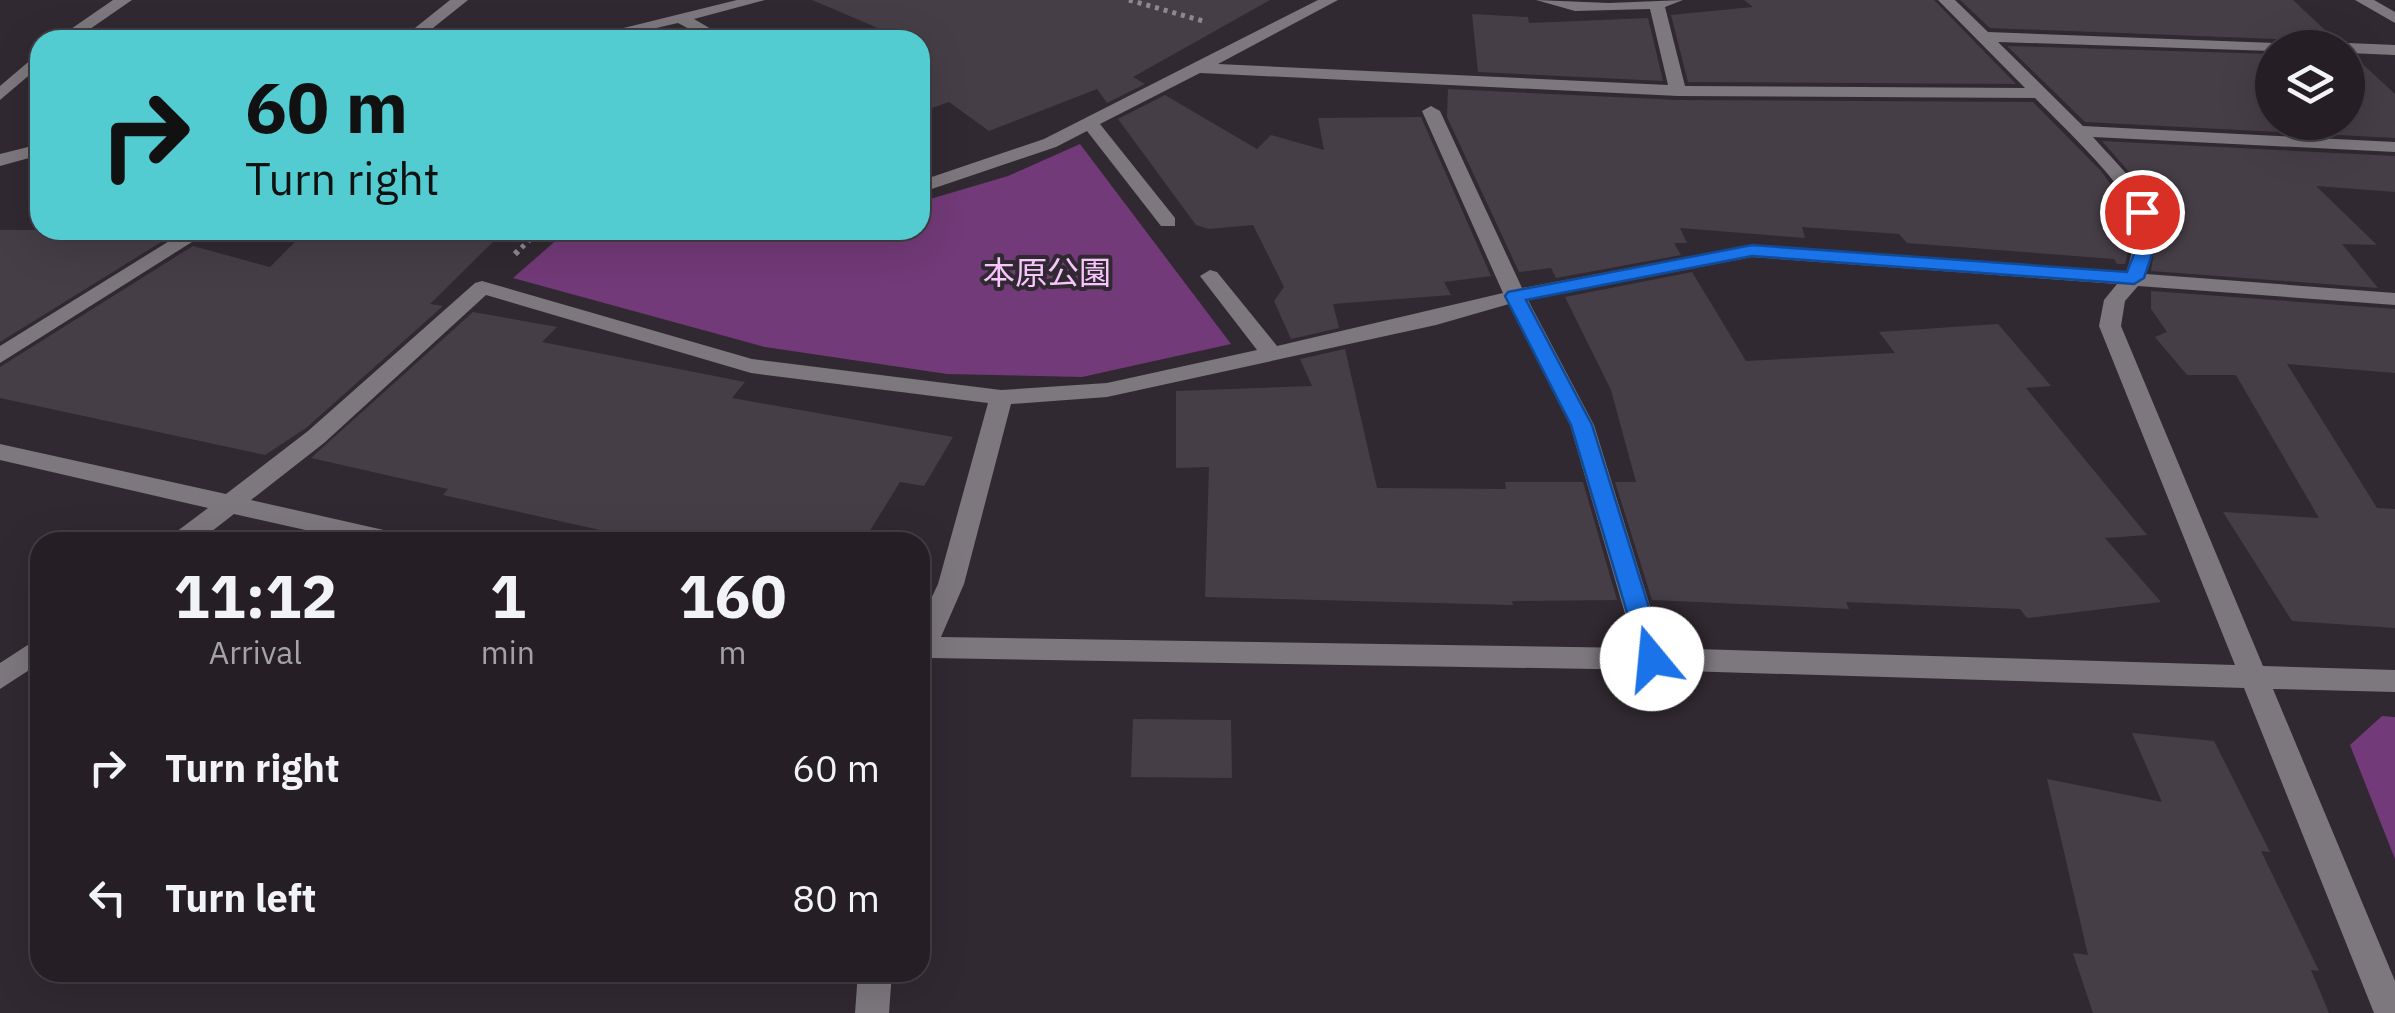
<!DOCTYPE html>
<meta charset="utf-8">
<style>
:root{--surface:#251f25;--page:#312c32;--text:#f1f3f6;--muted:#a3a2a7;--line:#423d42}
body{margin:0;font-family:"IBM Plex Sans","Noto Sans JP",sans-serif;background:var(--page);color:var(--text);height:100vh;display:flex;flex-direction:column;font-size:38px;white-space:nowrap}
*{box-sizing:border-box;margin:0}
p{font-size:32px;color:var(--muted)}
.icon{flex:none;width:55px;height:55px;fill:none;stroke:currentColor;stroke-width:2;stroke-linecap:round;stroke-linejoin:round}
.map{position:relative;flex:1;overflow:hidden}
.side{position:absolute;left:30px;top:532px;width:900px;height:450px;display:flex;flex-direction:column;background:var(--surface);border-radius:30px;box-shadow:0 10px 40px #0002,0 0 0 2px var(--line)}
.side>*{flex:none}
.banner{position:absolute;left:30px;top:30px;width:900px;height:210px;border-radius:30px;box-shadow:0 10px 40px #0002,0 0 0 2px var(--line);background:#52ccd0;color:#111;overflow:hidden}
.fabs{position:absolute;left:2255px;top:30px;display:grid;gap:20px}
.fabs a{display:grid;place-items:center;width:110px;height:110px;border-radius:50%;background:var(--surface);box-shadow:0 10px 40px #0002,0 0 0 2px var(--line);font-size:50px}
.pin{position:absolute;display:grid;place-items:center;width:85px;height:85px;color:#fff;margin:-42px;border:5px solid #fff;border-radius:50%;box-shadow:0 2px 10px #0007}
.me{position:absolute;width:110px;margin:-55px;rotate:343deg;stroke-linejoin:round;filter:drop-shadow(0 0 8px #0008)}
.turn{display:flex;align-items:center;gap:35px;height:210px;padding:0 50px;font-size:45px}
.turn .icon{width:130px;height:130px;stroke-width:2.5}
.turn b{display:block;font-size:70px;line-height:85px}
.eta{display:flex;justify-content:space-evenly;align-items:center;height:170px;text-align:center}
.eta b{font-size:60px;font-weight:800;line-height:70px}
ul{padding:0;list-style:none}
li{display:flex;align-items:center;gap:30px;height:130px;padding:0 50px}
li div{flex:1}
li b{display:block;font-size:38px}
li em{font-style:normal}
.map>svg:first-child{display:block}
.green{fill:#723a78}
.building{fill:#463e47}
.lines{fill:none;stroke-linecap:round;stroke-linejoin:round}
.path-far1{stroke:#8f898f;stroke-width:5;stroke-dasharray:4 5;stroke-linecap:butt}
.path{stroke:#8f898f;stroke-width:6;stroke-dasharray:5 8;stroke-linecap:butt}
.minor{fill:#7c787d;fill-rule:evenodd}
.route{fill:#1a73e8;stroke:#114b97;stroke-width:2.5}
.labels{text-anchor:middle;stroke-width:8;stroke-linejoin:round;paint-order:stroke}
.park-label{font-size:32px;fill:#f8c4fc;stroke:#312931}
</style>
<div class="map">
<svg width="2395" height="1013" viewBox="0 0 2395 1013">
<rect width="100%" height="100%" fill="#312931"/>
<g class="green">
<path d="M 1080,144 L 1231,344 L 1082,377 L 947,374 L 765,347 L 513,278 L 568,230 L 920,230 L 920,202 L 1008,176 Z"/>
<path d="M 2382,716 L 2395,717 L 2395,859 L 2350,745 Z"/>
</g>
<g class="building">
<path d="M 812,0 L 1270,0 L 1133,77 L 1145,84 L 1107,103 L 1097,89 L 989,131 L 949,102 L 920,112 L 920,40 L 906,40 Z"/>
<path d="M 1744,0 L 1934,0 L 2016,84 L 1688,82 L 1671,15 L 1753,7 Z"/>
<path d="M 1960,0 L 2293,0 L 2340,44 L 2335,48 L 2330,41 L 1990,28 Z"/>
<path d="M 1472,14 L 1528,17 L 1529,23 L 1648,18 L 1663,81 L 1478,72 Z"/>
<path d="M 2007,46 L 2272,54 L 2272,122 L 2348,122 L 2348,57 L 2355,57 L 2395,94 L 2395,138 L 2085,122 Z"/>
<path d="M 1448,89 L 1678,100 L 2033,102 L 2101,171 L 2123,201 L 2131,226 L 2127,257 L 2125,264 L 2117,264 L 2114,259 L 1907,243 L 1899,234 L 1802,227 L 1805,238 L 1680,228 L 1687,243 L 1674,243 L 1681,255 L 1556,278 L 1551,268 L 1519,272 L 1447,117 Z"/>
<path d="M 1165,95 L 1257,149 L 1271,135 L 1324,150 L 1318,118 L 1421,117 L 1491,276 L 1444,282 L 1451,295 L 1333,304 L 1339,328 L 1291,339 L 1274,301 L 1284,287 L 1253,225 L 1209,229 L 1196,225 L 1118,119 Z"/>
<path d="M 2102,141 L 2395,156 L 2395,192 L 2316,186 L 2377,245 L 2342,244 L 2378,288 L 2151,271 L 2157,232 L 2154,212 L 2137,181 Z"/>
<path d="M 0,230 L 134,230 L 166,239 L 0,342 Z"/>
<path d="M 307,230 L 443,230 L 498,237 L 430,304 L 443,306 L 306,428 L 265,455 L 0,398 L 0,367 L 193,246 L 270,267 Z"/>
<path d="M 1692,272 L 1746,361 L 1895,353 L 1879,332 L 1998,324 L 2051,386 L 2026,388 L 2147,535 L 2105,538 L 2161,602 L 2027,618 L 2020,609 L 1846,602 L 1849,609 L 1652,600 L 1615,482 L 1636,482 L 1611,390 L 1565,297 Z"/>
<path d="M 2151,291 L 2395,309 L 2395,373 L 2287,364 L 2377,508 L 2395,509 L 2395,628 L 2292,621 L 2223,512 L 2319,518 L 2236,375 L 2187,375 L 2155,337 L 2167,332 L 2151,309 Z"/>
<path d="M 473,312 L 557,327 L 542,342 L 745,382 L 732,398 L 953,437 L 924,486 L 900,482 L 863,542 L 654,542 L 443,495 L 448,489 L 311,458 Z"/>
<path d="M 1345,349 L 1377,488 L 1506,489 L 1505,482 L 1583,482 L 1617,600 L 1512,601 L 1513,605 L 1205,597 L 1209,467 L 1176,468 L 1176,391 L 1312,386 L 1300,359 Z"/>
<path d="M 1133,719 L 1231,720 L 1232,778 L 1131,777 Z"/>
<path d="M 2132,733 L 2214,741 L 2270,852 L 2261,851 L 2319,971 L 2311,970 L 2329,1013 L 2093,1013 L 2073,953 L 2088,955 L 2047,779 L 2162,802 Z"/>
</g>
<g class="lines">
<g class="path-far1">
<path d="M 1129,0 L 1203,21"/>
<path d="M 515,254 L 540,230"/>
</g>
<path class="path" d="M 515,254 L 518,251"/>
<g class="minor">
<path d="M 113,0 L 132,0 L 74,40 L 55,40 Z"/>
<path d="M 450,0 L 468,0 L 418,40 L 400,40 Z"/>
<path d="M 737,0 L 765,0 L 694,19 L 730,40 L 710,40 L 678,23 L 604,40 L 575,40 Z"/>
<path d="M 1318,0 L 1338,0 L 1218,64 L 1668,85 L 1650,9 L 1575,11 L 1536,0 L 1609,3 L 1683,0 L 1665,7 L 1685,86 L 2025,88 L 1938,0 L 1955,0 L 1988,32 L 2330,45 L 2332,48 L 2272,48 L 2272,51 L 1998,42 L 2083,126 L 2395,142 L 2395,152 L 2093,137 C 2133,182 2170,209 2146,274 L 2395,293 L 2395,305 L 2138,286 L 2125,301 L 2121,326 L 2263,666 L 2395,670 L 2395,692 L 2273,689 L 2395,981 L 2395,1013 L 2374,1013 L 2244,688 L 1652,670 L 931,658 L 920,663 L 920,622 L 938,584 L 988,403 L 751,373 L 486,295 L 324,443 L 251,500 L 397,533 L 406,535 L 410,542 L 359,542 L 234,514 L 198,542 L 168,542 L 172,535 L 208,508 L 0,460 L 0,444 L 226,494 L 308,431 L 475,283 L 482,281 L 752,359 L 1001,390 L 1107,383 L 1257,350 L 1200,276 L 1210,270 L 1217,272 L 1277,346 L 1503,293 L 1422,111 L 1431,106 L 1440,111 L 1522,288 L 1752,245 L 2126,273 C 2132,255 2138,230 2132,211 C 2124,183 2057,121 2035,98 L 1678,96 L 1200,73 L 1100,124 L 1175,218 L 1175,226 L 1161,226 L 1087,131 L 1056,147 L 920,193 L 920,181 L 1044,139 ZM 1752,257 L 2117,284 L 2104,300 L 2099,326 L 2235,665 L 1663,648 L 1594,425 L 1528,300 ZM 1509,304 L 1570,425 L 1635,648 L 941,637 L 964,584 L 1011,404 L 1107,397 L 1436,325 Z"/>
<path d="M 2355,0 L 2374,0 L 2395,12 L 2395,23 Z"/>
<path d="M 2348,43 L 2395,45 L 2395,55 L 2348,53 L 2348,48 L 2340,48 Z"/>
<path d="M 40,52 L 40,66 L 0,100 L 0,86 Z"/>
<path d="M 40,144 L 40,155 L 0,166 L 0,154 Z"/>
<path d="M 187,230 L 211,230 L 0,363 L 0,346 Z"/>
<path d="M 40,637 L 40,663 L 0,689 L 0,663 Z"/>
<path d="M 858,972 L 892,972 L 889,1013 L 855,1013 Z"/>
</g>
</g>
<path class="route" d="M 2142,206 L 2151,212 L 2152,254 L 2144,278 L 2134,284 L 1752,256 L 1526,300 L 1592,425 L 1665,659 L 1661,666 L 1643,666 L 1571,425 L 1505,296 L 1508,292 L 1752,245 L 2127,272 L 2134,254 L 2133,212 Z"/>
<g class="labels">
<g class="park-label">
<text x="1047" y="284">本原公園</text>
</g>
</g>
</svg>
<div class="fabs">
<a><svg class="icon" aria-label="layers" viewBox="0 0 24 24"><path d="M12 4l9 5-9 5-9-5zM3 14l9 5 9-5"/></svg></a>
</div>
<div class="pin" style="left:2142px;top:212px;background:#d93025"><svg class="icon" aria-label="arrive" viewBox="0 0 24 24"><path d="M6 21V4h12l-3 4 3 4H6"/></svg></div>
<svg class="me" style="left:1652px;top:659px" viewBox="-20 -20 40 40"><circle r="19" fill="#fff"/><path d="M0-13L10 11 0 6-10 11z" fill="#1a73e8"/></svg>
<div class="banner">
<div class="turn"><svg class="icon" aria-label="right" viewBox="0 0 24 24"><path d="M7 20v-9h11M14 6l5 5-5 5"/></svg><div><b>60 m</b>Turn right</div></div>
</div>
<section class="side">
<div class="eta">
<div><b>11:12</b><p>Arrival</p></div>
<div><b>1</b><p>min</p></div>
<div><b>160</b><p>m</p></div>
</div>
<ul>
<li><svg class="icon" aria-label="right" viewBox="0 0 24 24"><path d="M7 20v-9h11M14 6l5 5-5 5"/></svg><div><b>Turn right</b></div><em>60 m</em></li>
<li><svg class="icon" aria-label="left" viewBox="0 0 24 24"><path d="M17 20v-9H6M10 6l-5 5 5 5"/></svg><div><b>Turn left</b></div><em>80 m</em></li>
</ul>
</section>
</div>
